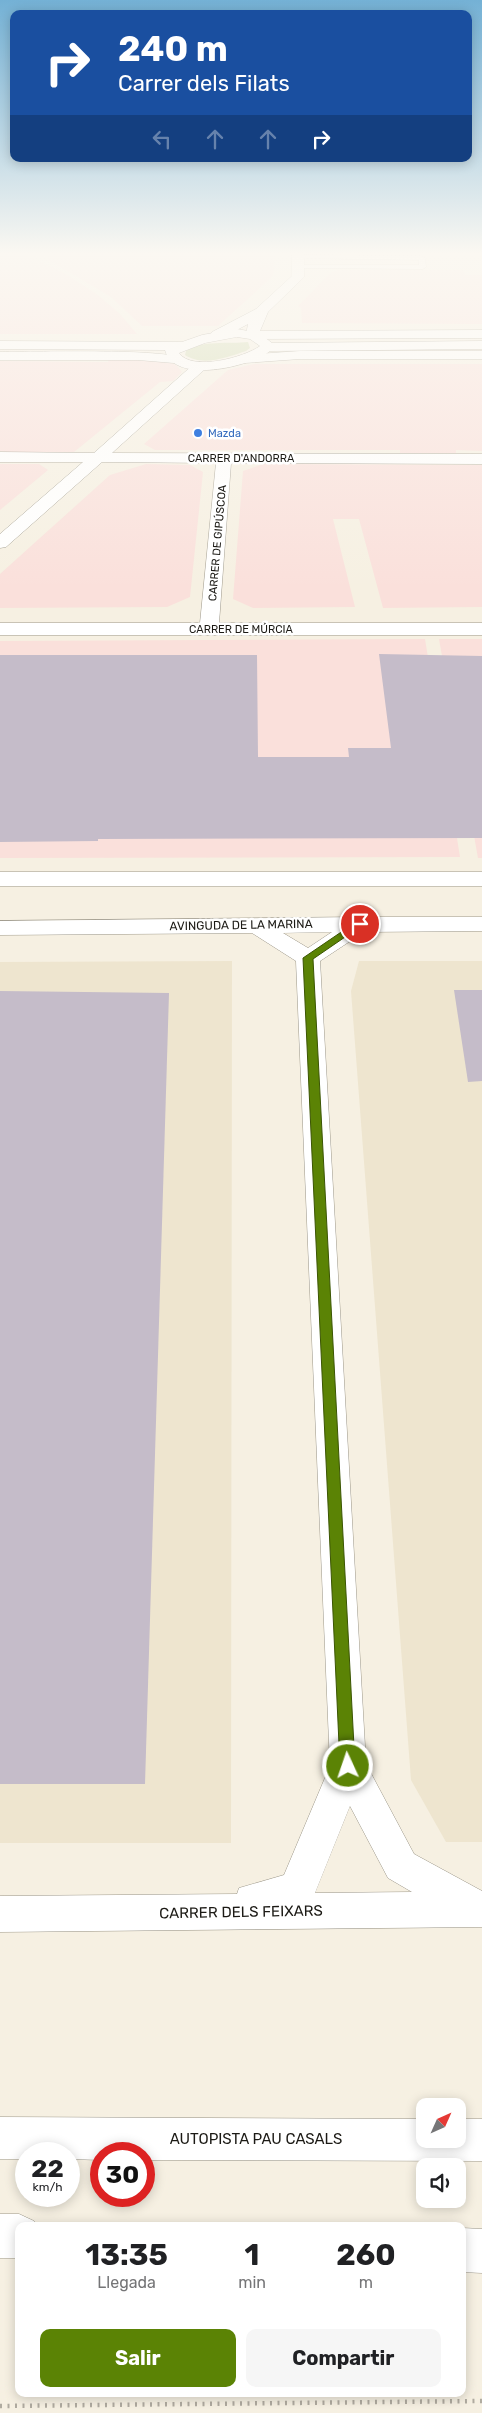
<!DOCTYPE html>
<html lang="es">
<meta charset="utf-8">
<style>
:root{--surface:#fff;--page:#f6f6f6;--text:#202124;--muted:#757577;--accent:#5b8305}
body{margin:0;font-family:Rubik,sans-serif;background:var(--page);color:var(--text);height:100vh;display:flex;flex-direction:column;font-size:19px;white-space:nowrap}
*{box-sizing:border-box;margin:0}
p{font-size:16px;color:var(--muted)}
.icon{flex:none;width:28px;height:28px;fill:none;stroke:currentColor;stroke-width:2;stroke-linecap:round;stroke-linejoin:round}
.map{position:relative;flex:1;overflow:hidden}
.details{position:absolute;left:15px;top:2222px;width:451px;height:175px;display:flex;flex-direction:column;background:var(--surface);border-radius:10px;box-shadow:0 2px 12px #0003}
.details>*{flex:none}
.guide{position:absolute;left:10px;top:10px;width:462px;height:152px;border-radius:10px;box-shadow:0 2px 12px #0003;background:#1a4fa0;color:#fff;overflow:hidden}
.needle{width:32px;rotate:45deg}
.controls{position:absolute;left:416px;top:2098px;display:grid;gap:10px}
.controls a{display:grid;place-items:center;width:50px;height:50px;border-radius:10px;background:var(--surface);box-shadow:0 2px 12px #0003;font-size:25px}
.speed{position:absolute;left:15px;top:2142px;display:flex;gap:10px;font-size:25px;font-weight:700;text-align:center}
.speed>*{display:grid;place-content:center;width:65px;height:65px;border-radius:50%;background:var(--surface);box-shadow:0 2px 12px #0003;line-height:1}
.speed small{font-size:12px;font-weight:400}
.speed .limit{border:8px solid #d22;background:#fff;color:#111}
.pin{position:absolute;display:grid;place-items:center;width:42px;height:42px;color:#fff;margin:-21px;border:2px solid #fff;border-radius:50%;box-shadow:0 1px 5px #0007}
.me{position:absolute;width:55px;margin:-28px;rotate:357deg;stroke-linejoin:round;filter:drop-shadow(0 0 4px #0008)}
.turn{display:flex;align-items:center;gap:18px;height:105px;padding:0 25px;font-size:22px}
.turn .icon{width:65px;height:65px;stroke-width:2.5}
.turn b{display:block;font-size:35px;line-height:42px}
.lanes{display:flex;align-items:center;height:48px;padding:0 25px;background:#0003;justify-content:center;gap:25px;direction:ltr}
.lanes .off{opacity:.35}
.eta{display:flex;justify-content:space-evenly;align-items:center;height:85px;text-align:center}
.eta b{font-size:30px;font-weight:700;line-height:35px}
.cta{display:flex;gap:10px;margin-top:auto;padding:10px 25px}
.cta a{flex:1;height:58px;border-radius:10px;background:var(--accent);color:#fff;font-size:20px;font-weight:700;line-height:58px;text-align:center}
.cta a+a{background:var(--page);color:var(--text)}
.map>svg:first-child{display:block}
.built{fill:#eee5cf}
.industrial{fill:#fae0db}
.green{fill:#d0d9af}
.building{fill:#c5bcc9}
.lines{fill:none;stroke-linecap:round;stroke-linejoin:round}
.lane-casing{stroke:#9c9789;stroke-width:1}
.street-casing{stroke:#9c9789;stroke-width:1}
.secondary-casing{stroke:#9c9789;stroke-width:1}
.highway-casing{stroke:#9c9789;stroke-width:1}
.path{stroke:#b0aba0;stroke-width:4.5;stroke-dasharray:2 5.5;stroke-linecap:butt}
.lane{fill:#fff;fill-rule:evenodd}
.street{fill:#fff;fill-rule:evenodd}
.secondary{fill:#fff;fill-rule:evenodd}
.highway{fill:#fff;fill-rule:evenodd}
.route{fill:#5b8305;stroke:#3b5503}
.shop-dot{fill:#3f7fe0;stroke:#fff;stroke-width:2}
.labels{text-anchor:middle;stroke-width:5;stroke-linejoin:round;paint-order:stroke}
.far-shop-label{font-size:11px;fill:#366cbe;stroke:#fff;text-anchor:start}
.far-street-label{font-size:11px;fill:#1c1a15;stroke:#fff}
.street-label{font-size:12px;fill:#1c1a15;stroke:#fff}
.near-street-label{font-size:15px;fill:#1c1a15;stroke:#fff}
</style>
<div class="map">
<svg width="482" height="2413" viewBox="0 0 482 2413">
<rect width="100%" height="100%" fill="#f6f0e2"/>
<g class="built">
<path d="M 232,961 L 231,1843 L 0,1843 L 0,962 Z"/>
<path d="M 359,961 L 482,961 L 482,1842 L 446,1842 L 411,1780 L 351,991 Z"/>
</g>
<g class="industrial">
<path d="M 0,251 L 14,251 L 30,257 L 66,274 L 98,295 L 120,314 L 137,334 L 0,334 Z"/>
<path d="M 25,251 L 276,251 L 273,276 L 218,326 L 142,326 L 111,297 L 47,259 L 48,255 Z"/>
<path d="M 328,251 L 482,251 L 482,255 L 336,254 Z"/>
<path d="M 337,270 L 463,270 L 465,275 L 482,275 L 482,324 L 302,323 L 301,308 L 298,306 L 330,273 Z"/>
<path d="M 109,357 L 169,362 L 176,365 L 182,372 L 173,381 L 160,382 L 74,452 L 17,454 L 0,451 L 0,361 L 108,362 Z"/>
<path d="M 254,364 L 482,364 L 482,451 L 456,450 L 456,453 L 400,453 L 400,450 L 155,450 L 144,444 L 228,370 Z"/>
<path d="M 0,464 L 39,464 L 48,470 L 0,510 Z"/>
<path d="M 146,464 L 190,465 L 203,472 L 190,597 L 167,607 L 0,608 L 0,574 L 110,475 Z"/>
<path d="M 263,464 L 482,465 L 482,607 L 383,608 L 359,519 L 333,519 L 355,607 L 253,608 L 233,599 L 243,471 Z"/>
<path d="M 425,639 L 460,857 L 0,858 L 0,641 Z"/>
<path d="M 439,639 L 482,639 L 482,858 L 478,858 Z"/>
</g>
<path class="green" d="M 248,342 L 250,348 L 246,351 C 228,357 203,367 185,355 L 186,351 C 200,340 230,344 248,342 Z"/>
<g class="building">
<path d="M 379,654 L 482,656 L 482,838 L 98,839 L 98,841 L 0,842 L 0,655 L 257,655 L 258,757 L 349,757 L 348,748 L 391,748 Z"/>
<path d="M 454,990 L 482,990 L 482,1081 L 468,1082 Z"/>
<path d="M 0,991 L 169,993 L 145,1784 L 0,1784 Z"/>
</g>
<g class="lines">
<g class="lane-casing">
<path id="lane" d="M 298,255 L 422,256 L 425,258 L 426,267 L 423,269 L 299,268 L 297,265 L 419,265 L 419,260 L 296,258 Z"/>
</g>
<g class="street-casing">
<g id="street">
<path d="M 292,251 L 304,251 L 304,277 L 268,312 L 260,331 L 482,330 L 482,338 L 253,339 L 246,335 L 248,324 L 222,338 L 212,338 L 210,335 L 212,332 L 256,309 L 292,276 Z"/>
<path d="M 300,351 L 482,351 L 482,359 L 300,359 L 245,363 L 238,359 L 245,355 Z"/>
<path d="M 0,352 C 24,352 172,348 181,359 L 174,363 L 138,360 L 0,360 Z"/>
<path d="M 200,362 L 205,363 L 207,366 L 205,369 L 112,453 L 482,454 L 482,464 L 231,463 L 219,623 L 482,623 L 482,635 L 0,635 L 0,623 L 200,623 L 216,463 L 102,462 L 6,547 L 0,548 L 0,534 L 83,462 L 0,462 L 0,452 L 94,453 L 195,363 Z"/>
<rect x="0" y="872" width="482" height="14"/>
<path d="M 360,917 L 482,917 L 482,931 L 364,932 L 320,961 L 366,1764 L 414,1854 L 482,1891 L 482,1927 L 0,1932 L 0,1896 L 237,1894 L 239,1888 L 284,1875 L 330,1766 L 296,961 L 252,933 L 0,935 L 0,921 ZM 332,932 L 308,948 L 283,933 ZM 350,1806 L 388,1878 L 412,1892 L 315,1893 Z"/>
</g>
</g>
<g class="secondary-casing">
<path id="secondary" d="M 237,329 L 259,333 L 272,343 L 482,341 L 482,349 L 270,351 C 250,367 174,385 165,350 L 0,349 L 0,341 L 182,342 L 202,335 ZM 237,337 L 250,339 L 260,346 C 245,357 192,372 179,353 L 205,343 Z"/>
</g>
<g class="highway-casing">
<g id="highway">
<path d="M 0,2117 L 425,2119 L 425,2139 L 458,2139 L 458,2119 L 482,2119 L 482,2161 L 144,2160 L 144,2154 L 101,2154 L 101,2160 L 69,2159 L 69,2154 L 26,2154 L 26,2159 L 0,2159 Z"/>
<path d="M 0,2214 L 19,2214 L 34,2221 L 37,2226 L 19,2226 L 19,2258 L 0,2258 Z"/>
<path d="M 462,2228 L 482,2229 L 482,2273 L 462,2272 Z"/>
</g>
</g>
<path class="path" d="M 0,2406 L 482,2401"/>
<use href="#lane" class="lane"/>
<use href="#street" class="street"/>
<use href="#secondary" class="secondary"/>
<use href="#highway" class="highway"/>
</g>
<linearGradient id="sky" x2="0" y2="1"><stop stop-color="#74b1d5"/><stop offset="0.43" stop-color="#fbf8f2"/><stop offset="1" stop-color="#fbf8f2" stop-opacity="0"/></linearGradient>
<rect width="482" height="589" fill="url(#sky)"/>
<path class="route" d="M 356,922 L 364,924 L 313,959 L 355,1766 L 353,1771 L 348,1773 L 343,1771 L 340,1766 L 303,958 Z"/>
<circle class="shop-dot" cx="198" cy="433" r="5"/>
<g class="labels">
<g class="far-shop-label">
<text x="208" y="437">Mazda</text>
</g>
<g class="far-street-label">
<text x="241" y="462">CARRER D'ANDORRA</text>
<text transform="translate(217 543) rotate(-85)" y="4">CARRER DE GIPÚSCOA</text>
<text x="241" y="633">CARRER DE MÚRCIA</text>
</g>
<g class="street-label">
<text transform="translate(241 925) rotate(-1)" y="4">AVINGUDA DE LA MARINA</text>
</g>
<g class="near-street-label">
<text transform="translate(241 1912) rotate(-1)" y="5">CARRER DELS FEIXARS</text>
<text x="256" y="2144">AUTOPISTA PAU CASALS</text>
</g>
</g>
</svg>
<div class="controls">
<a><svg class="needle" viewBox="-14 -14 28 28"><path d="M0-13l5 13h-10z" fill="#e53935"/><path d="M0 13l5-13h-10z" fill="#757577"/></svg></a>
<a><svg class="icon" aria-label="sound" viewBox="0 0 24 24"><path d="M4 9h4l5-4v14l-5-4H4zM17 9q2 3 0 6"/></svg></a>
</div>
<div class="speed"><div>22<small>km/h</small></div><div class="limit">30</div></div>
<div class="pin" style="left:360px;top:924px;background:#d93025"><svg class="icon" aria-label="arrive" viewBox="0 0 24 24"><path d="M6 21V4h12l-3 4 3 4H6"/></svg></div>
<svg class="me" style="left:348px;top:1766px" viewBox="-20 -20 40 40"><circle r="17" fill="#5b8305" stroke="#fff" stroke-width="3"/><path d="M0-11L8 9 0 5-8 9z" fill="#fff"/></svg>
<div class="guide">
<div class="turn"><svg class="icon" aria-label="right" viewBox="0 0 24 24"><path d="M7 20v-9h11M14 6l5 5-5 5"/></svg><div><b>240 m</b>Carrer dels Filats</div></div>
<div class="lanes"><svg class="icon off" aria-label="left" viewBox="0 0 24 24"><path d="M17 20v-9H6M10 6l-5 5 5 5"/></svg><svg class="icon off" aria-label="ahead" viewBox="0 0 24 24"><path d="M12 20V5M6 11l6-6 6 6"/></svg><svg class="icon off" aria-label="ahead" viewBox="0 0 24 24"><path d="M12 20V5M6 11l6-6 6 6"/></svg><svg class="icon" aria-label="right" viewBox="0 0 24 24"><path d="M7 20v-9h11M14 6l5 5-5 5"/></svg></div>
</div>
<section class="details">
<div class="eta">
<div><b>13:35</b><p>Llegada</p></div>
<div><b>1</b><p>min</p></div>
<div><b>260</b><p>m</p></div>
</div>
<div class="cta"><a>Salir</a><a>Compartir</a></div>
</section>
</div>
